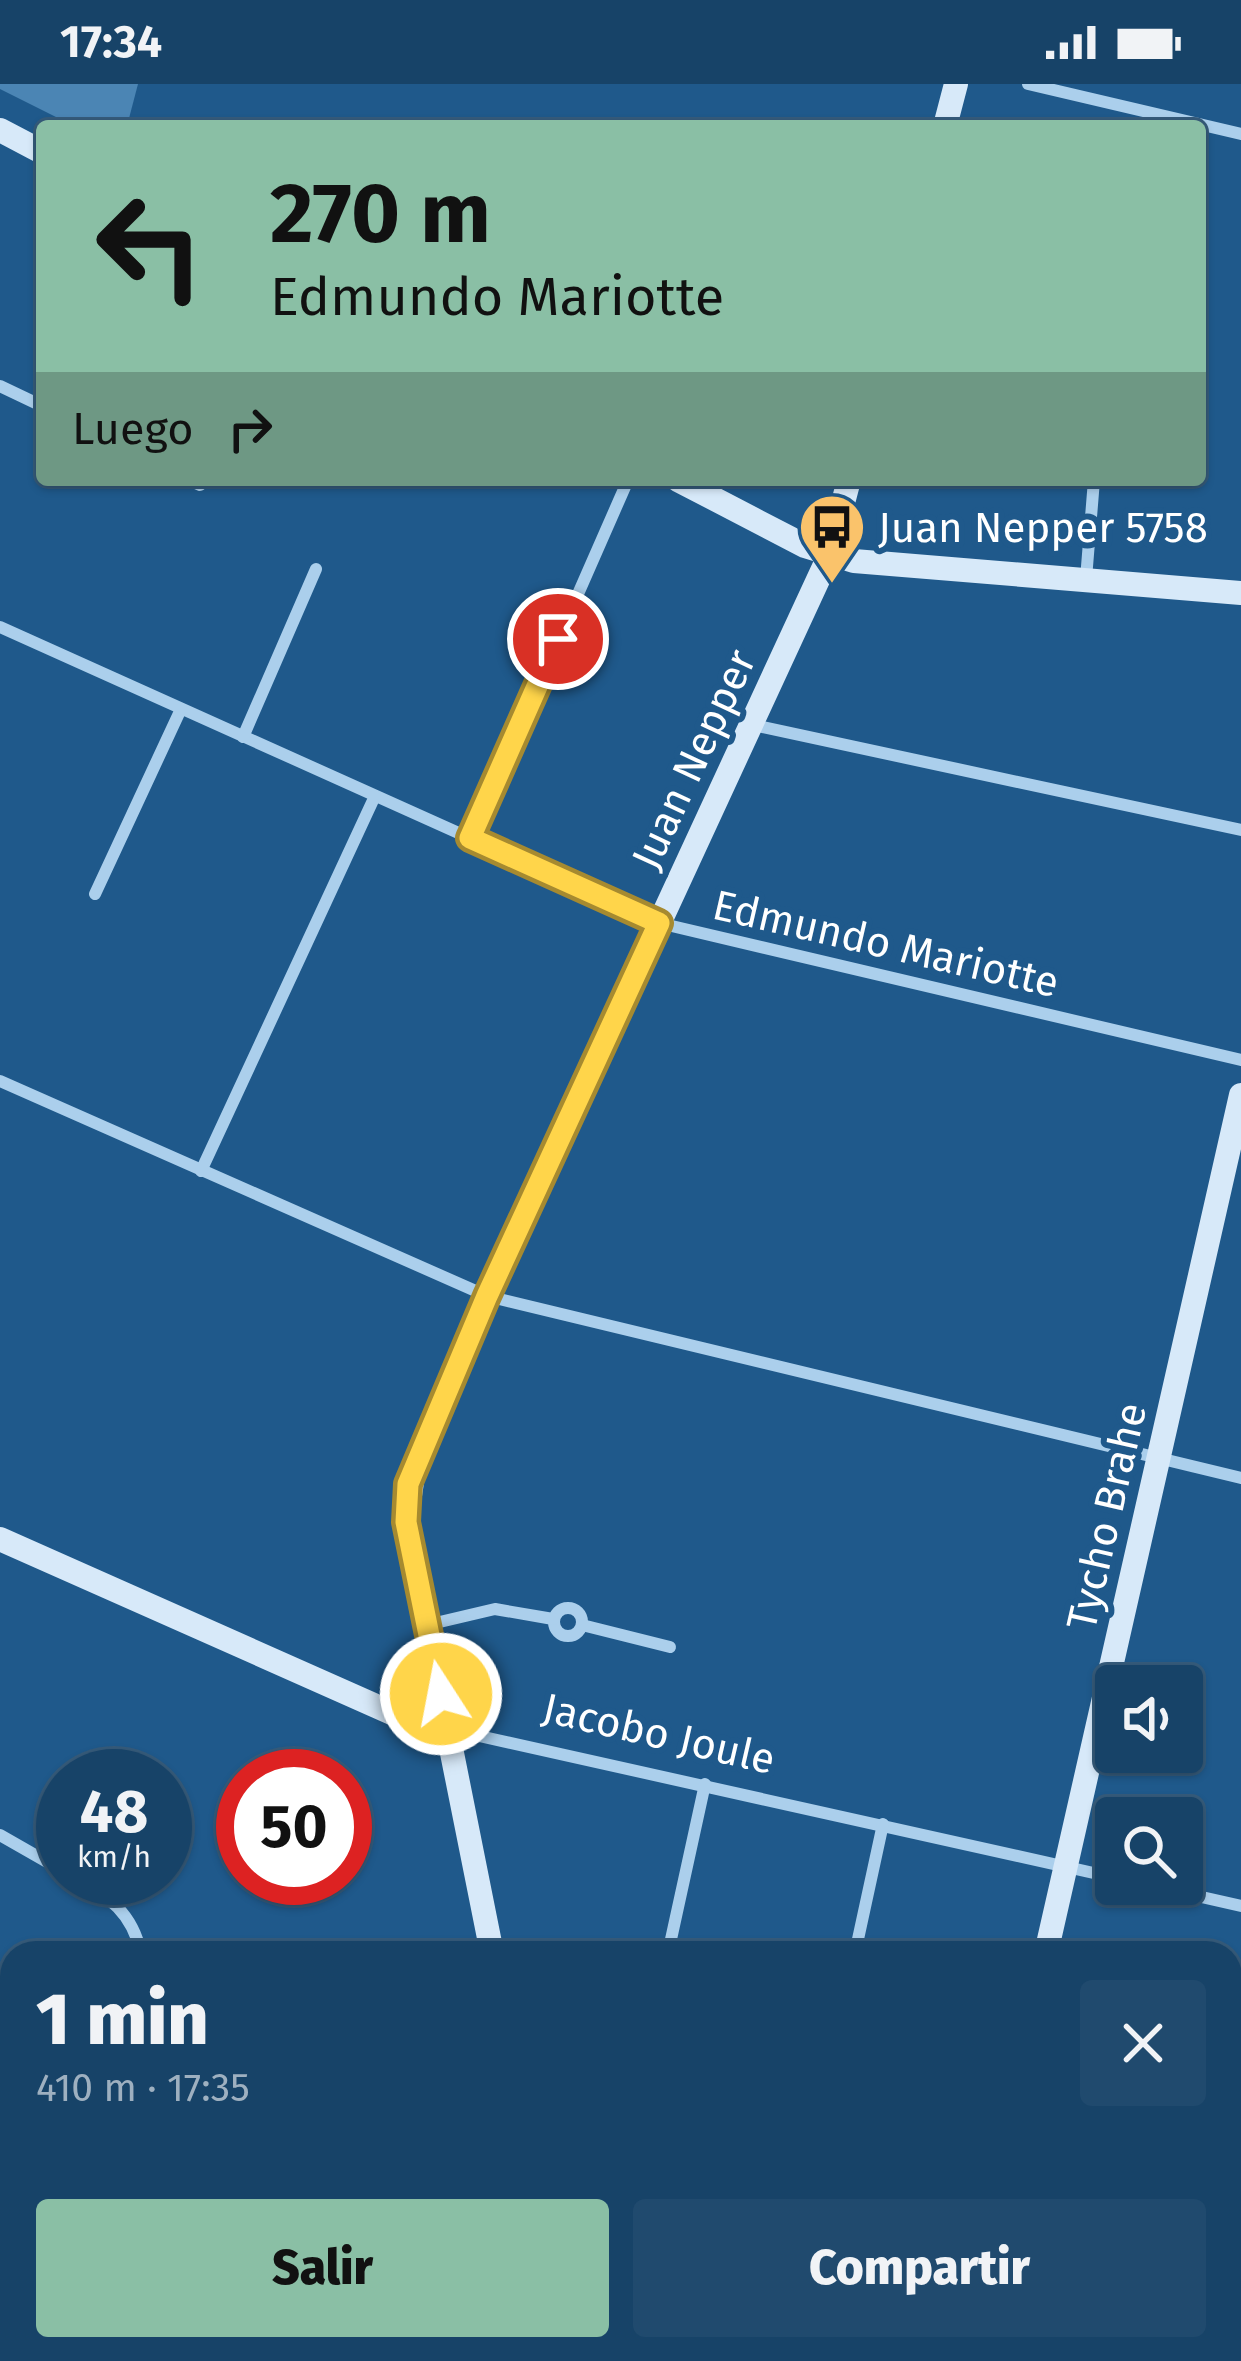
<!DOCTYPE html>
<html lang="es">
<meta charset="utf-8">
<style>
:root{--surface:#174368;--page:#204a6e;--text:#f1f3f6;--muted:#9eb0c0;--line:#365c7c;--accent:#8abfa5}
body{margin:0;font-family:"Fira Sans",sans-serif;background:var(--page);color:var(--text);height:100vh;display:flex;flex-direction:column;font-size:45px;white-space:nowrap}
*{box-sizing:border-box;margin:0}
p{font-size:39px;color:var(--muted)}
.icon{flex:none;width:66px;height:66px;fill:none;stroke:currentColor;stroke-width:2;stroke-linecap:round;stroke-linejoin:round}
.map{position:relative;flex:1;overflow:hidden}
.drawer{position:absolute;left:0px;top:1857px;width:1242px;height:420px;display:flex;flex-direction:column;background:var(--surface);border-radius:36px 36px 0 0;box-shadow:0 3px 9px #0004,0 0 0 3px var(--line)}
.drawer>*{flex:none}
.banner{position:absolute;left:36px;top:36px;width:1170px;height:366px;border-radius:12px;box-shadow:0 3px 9px #0004,0 0 0 3px var(--line);background:#8abfa5;color:#111;overflow:hidden}
.controls{position:absolute;left:1095px;top:1581px;display:grid;gap:24px}
.controls a{display:grid;place-items:center;width:108px;height:108px;border-radius:12px;background:var(--surface);box-shadow:0 3px 9px #0004,0 0 0 3px var(--line);font-size:60px}
.speed{position:absolute;left:36px;top:1665px;display:flex;gap:24px;font-size:60px;font-weight:700;text-align:center}
.speed>*{display:grid;place-content:center;width:156px;height:156px;border-radius:50%;background:var(--surface);box-shadow:0 3px 9px #0004,0 0 0 3px var(--line);line-height:1}
.speed small{font-size:30px;font-weight:400}
.speed .limit{border:18px solid #d22;background:#fff;color:#111}
.pin{position:absolute;display:grid;place-items:center;width:102px;height:102px;color:#fff;margin:-51px;border:6px solid #fff;border-radius:50%;box-shadow:0 3px 12px #0007}
.me{position:absolute;width:132px;margin:-66px;rotate:349deg;stroke-linejoin:round;filter:drop-shadow(0 0 9px #0008)}
.turn{display:flex;align-items:center;gap:42px;height:252px;padding:0 36px;font-size:54px}
.turn .icon{width:156px;height:156px;stroke-width:2.5}
.turn b{display:block;font-size:84px;line-height:102px}
.then{display:flex;align-items:center;height:114px;padding:0 36px;background:#0003;gap:24px;font-size:45px}
.round{display:grid;place-items:center;flex:none;width:126px;height:126px;border-radius:12px;background:var(--page)}
.headline{display:flex;align-items:center;justify-content:space-between;height:204px;padding:0 36px}
h1{font-size:72px;font-weight:800;line-height:90px}
.cta{display:flex;gap:24px;margin-top:auto;padding:24px 36px}
.cta a{flex:1;height:138px;border-radius:12px;background:var(--accent);color:#111;font-size:48px;font-weight:800;line-height:138px;text-align:center}
.cta a+a{background:var(--page);color:var(--text)}
.status{display:flex;justify-content:space-between;align-items:center;height:84px;padding:0 60px;background:var(--surface);direction:ltr}
.status svg{height:33px;fill:currentColor}
.map>svg:first-child{display:block}
.building{fill:#4b85b4}
.lines{fill:none;stroke-linecap:round;stroke-linejoin:round}
.minor{stroke:#abcfec;stroke-width:12}
.secondary{stroke:#d7e9f9;stroke-width:24}
.route-casing{stroke:#a68a30;stroke-width:30}
.route{stroke:#ffd54a;stroke-width:21}
.labels{text-anchor:middle;stroke-width:12;stroke-linejoin:round;paint-order:stroke}
.poi-label{font-size:42px;fill:#fff;stroke:#1f598b;text-anchor:start}
.street-label{font-size:42px;fill:#fff;stroke:#1f598b}
</style>
<div class="status"><b>17:34</b><svg viewBox="0 0 49 12"><path d="M0 12V9h3v3zM5 12V6h3v6zM10 12V3h3v9zM15 12V0h3v12zM26 1h20v11H26zM47 4h2v5h-2z"/></svg></div>
<div class="map">
<svg width="1241" height="2277" viewBox="0 0 1241 2277">
<rect width="100%" height="100%" fill="#1f598b"/>
<path class="building" d="M 0,0 L 138,0 L 127,42 L 74,42 L 0,5 Z"/>
<g class="lines">
<g class="minor">
<path d="M 1028,0 L 1241,50"/>
<path d="M 0,302 L 42,322"/>
<path d="M 189,396 L 200,401"/>
<path d="M 1086,495 L 1094,396"/>
<path d="M 0,543 L 659,839 L 1241,976"/>
<path d="M 753,641 L 1241,746"/>
<path d="M 243,653 L 316,485"/>
<path d="M 471,754 L 628,396"/>
<path d="M 95,810 L 181,625"/>
<path d="M 0,997 L 487,1212 L 1241,1394"/>
<path d="M 201,1087 L 375,712"/>
<circle cx="568" cy="1538" r="14"/>
<path d="M 427,1541 L 495,1525 L 553,1535"/>
<path d="M 582,1541 L 670,1563"/>
<path d="M 448,1645 L 1116,1794"/>
<path d="M 0,1751 L 63,1787"/>
<path d="M 75,1794 C 110,1814 132,1828 141,1869"/>
<path d="M 1144,1800 L 1241,1822"/>
<path d="M 668,1869 L 705,1700"/>
<path d="M 855,1869 L 883,1740"/>
<path d="M 0,2011 L 12,2009"/>
<path d="M 1230,2262 L 1241,2265"/>
</g>
<g class="secondary">
<path d="M 945,42 L 956,0"/>
<path d="M 0,46 L 42,68"/>
<path d="M 678,396 L 805,462 L 854,477 L 1241,509"/>
<path d="M 0,1455 L 412,1638 L 448,1645"/>
<path d="M 492,1869 L 406,1439 L 414,1384 L 487,1212 L 829,472 L 849,396"/>
<path d="M 1046,1869 L 1241,1011"/>
<path d="M 571,2265 L 573,2277"/>
<path d="M 952,2277 L 955,2265"/>
</g>
</g>
<g class="lines">
<g class="route-casing">
<path id="route" d="M 441,1610 L 406,1438 L 408,1400 L 487,1212 L 659,839 L 470,754 L 558,555"/>
</g>
<use href="#route" class="route"/>
</g>
<defs>
<g id="bus-pin" transform="scale(3.45)"><path d="M0 17L-7.5 6A9.5 9.5 0 1 1 7.5 6Z" fill="#fac36b" stroke="#1f598b"/><path d="M-5-6H5V4H4V6H2V4H-2V6H-4V4H-5ZM-3.5-4V0h7V-4ZM-3.5 1.2v1.5H-2V1.2ZM2 1.2v1.5H3.5V1.2Z" fill="#111"/></g>
</defs>
<g fill-rule="evenodd">
<use href="#bus-pin" x="832" y="443"/>
</g>
<g class="labels">
<g class="poi-label">
<text x="878" y="458">Juan Nepper 5758</text>
</g>
<g class="street-label">
<text transform="translate(693 675) rotate(-65)" y="15">Juan Nepper</text>
<text transform="translate(886 859) rotate(13)" y="15">Edmundo Mariotte</text>
<text transform="translate(1106 1432) rotate(-77)" y="15">Tycho Brahe</text>
<text transform="translate(659 1649) rotate(13)" y="15">Jacobo Joule</text>
</g>
</g>
</svg>
<div class="controls">
<a><svg class="icon" aria-label="sound" viewBox="0 0 24 24"><path d="M4 9h4l5-4v14l-5-4H4zM17 9q2 3 0 6"/></svg></a>
<a><svg class="icon" aria-label="search" viewBox="0 0 24 24"><circle cx="10" cy="10" r="6"/><path d="M15 15l6 6"/></svg></a>
</div>
<div class="speed"><div>48<small>km/h</small></div><div class="limit">50</div></div>
<div class="pin" style="left:558px;top:555px;background:#d93025"><svg class="icon" aria-label="arrive" viewBox="0 0 24 24"><path d="M6 21V4h12l-3 4 3 4H6"/></svg></div>
<svg class="me" style="left:441px;top:1610px" viewBox="-20 -20 40 40"><circle r="17" fill="#ffd54a" stroke="#fff" stroke-width="3"/><path d="M0-11L8 9 0 5-8 9z" fill="#fff"/></svg>
<div class="banner">
<div class="turn"><svg class="icon" aria-label="left" viewBox="0 0 24 24"><path d="M17 20v-9H6M10 6l-5 5 5 5"/></svg><div><b>270 m</b>Edmundo Mariotte</div></div>
<div class="then">Luego<svg class="icon" aria-label="right" viewBox="0 0 24 24"><path d="M7 20v-9h11M14 6l5 5-5 5"/></svg></div>
</div>
<section class="drawer">
<div class="headline"><div><h1>1 min</h1><p>410 m · 17:35</p></div><a class="round"><svg class="icon" aria-label="close" viewBox="0 0 24 24"><path d="M6 6l12 12M18 6L6 18"/></svg></a></div>
<div class="cta"><a>Salir</a><a>Compartir</a></div>
</section>
</div>
